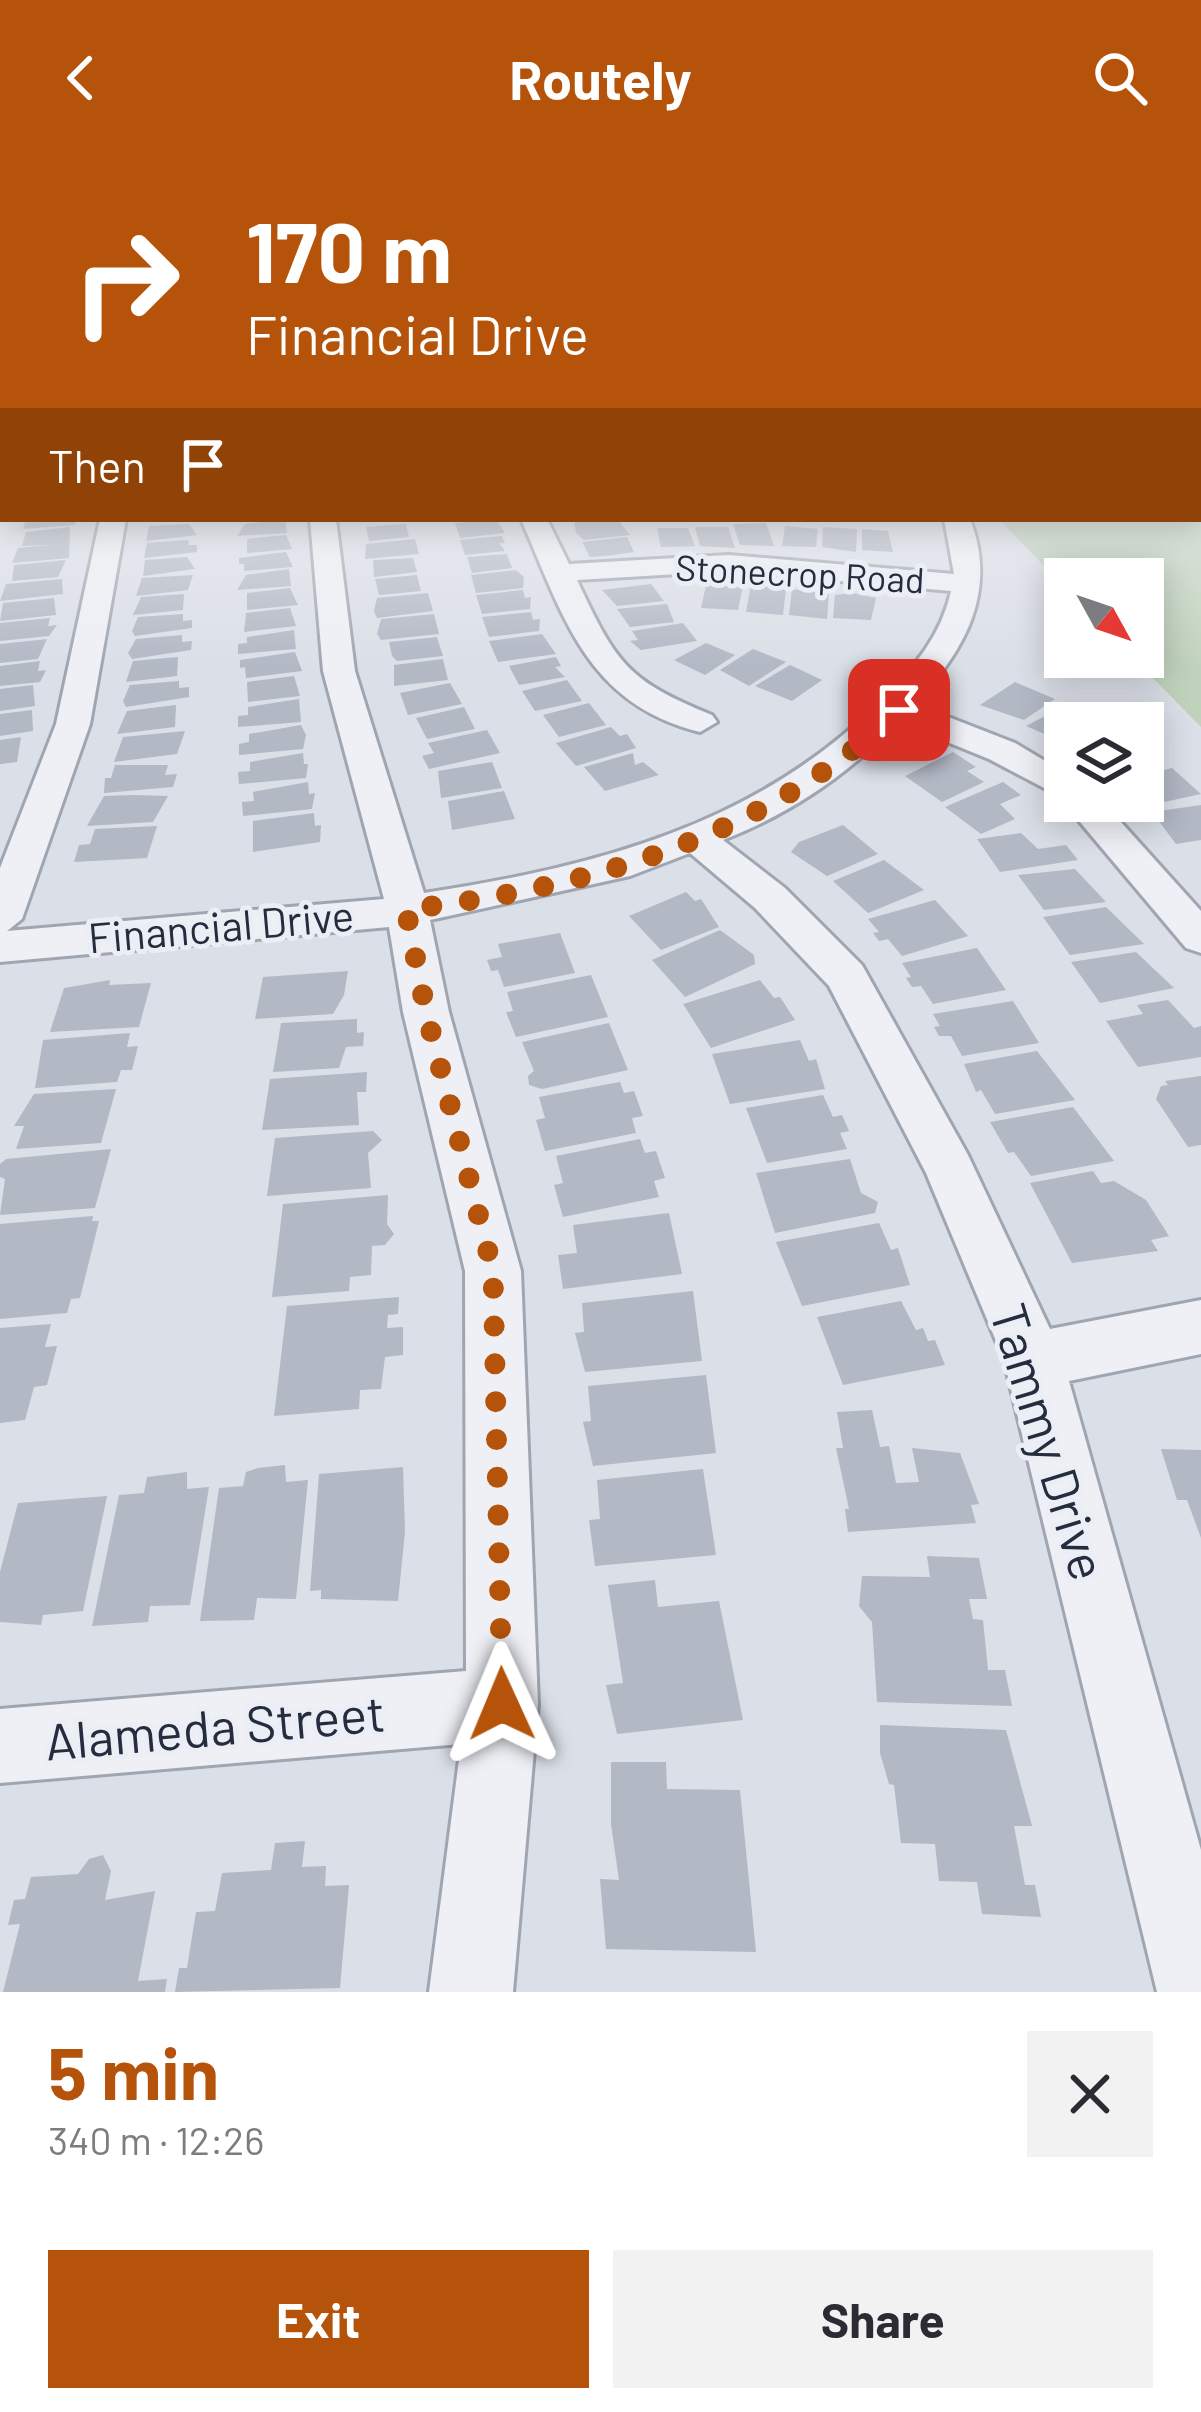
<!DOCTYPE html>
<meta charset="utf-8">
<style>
:root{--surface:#fff;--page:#f2f2f3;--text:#2b2b33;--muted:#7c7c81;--accent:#b45309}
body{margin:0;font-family:Barlow,sans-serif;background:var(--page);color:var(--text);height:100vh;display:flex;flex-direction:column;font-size:45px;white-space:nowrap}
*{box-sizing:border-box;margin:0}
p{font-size:39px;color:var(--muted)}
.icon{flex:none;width:66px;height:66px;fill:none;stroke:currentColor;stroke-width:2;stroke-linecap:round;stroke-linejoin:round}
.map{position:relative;height:1836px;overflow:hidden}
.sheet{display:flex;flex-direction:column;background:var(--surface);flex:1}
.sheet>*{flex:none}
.banner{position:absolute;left:0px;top:0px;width:1203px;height:366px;box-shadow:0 6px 30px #0003;background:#b45309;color:#fff;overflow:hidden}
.needle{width:78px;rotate:130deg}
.controls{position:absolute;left:1044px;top:402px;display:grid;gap:24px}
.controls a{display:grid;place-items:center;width:120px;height:120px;border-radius:0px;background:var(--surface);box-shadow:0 6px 30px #0003;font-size:60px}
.pin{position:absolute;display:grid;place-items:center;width:102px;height:102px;color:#fff;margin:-51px;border-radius:24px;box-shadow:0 6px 18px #0006}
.me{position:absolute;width:132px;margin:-66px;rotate:359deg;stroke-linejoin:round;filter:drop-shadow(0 0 9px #0008)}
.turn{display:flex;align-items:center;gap:42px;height:252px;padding:0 48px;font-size:54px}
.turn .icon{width:156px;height:156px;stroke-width:2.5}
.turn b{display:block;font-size:84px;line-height:102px}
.then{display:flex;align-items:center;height:114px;padding:0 48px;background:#0003;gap:24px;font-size:45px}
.round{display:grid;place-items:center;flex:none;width:126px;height:126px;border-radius:0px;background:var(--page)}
.head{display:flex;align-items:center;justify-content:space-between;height:204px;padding:0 48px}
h1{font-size:72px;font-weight:700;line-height:90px;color:var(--accent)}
.button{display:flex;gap:24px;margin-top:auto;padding:24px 48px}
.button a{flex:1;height:138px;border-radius:0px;background:var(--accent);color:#fff;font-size:48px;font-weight:700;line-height:138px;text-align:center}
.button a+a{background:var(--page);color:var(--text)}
header{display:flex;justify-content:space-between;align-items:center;height:156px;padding:0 48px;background:var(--accent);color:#fff;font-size:54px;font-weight:700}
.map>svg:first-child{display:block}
.green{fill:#c0d2bc}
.building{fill:#b2b8c4}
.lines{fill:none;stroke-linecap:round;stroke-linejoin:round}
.minor-casing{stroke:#a0a6b1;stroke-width:6}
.minor{fill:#eef0f5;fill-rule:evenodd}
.route{stroke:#b45309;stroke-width:21;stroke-dasharray:0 37.8}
.labels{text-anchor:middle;stroke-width:10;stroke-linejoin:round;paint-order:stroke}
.far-street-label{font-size:36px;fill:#242c3e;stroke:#ebeef5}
.street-label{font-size:42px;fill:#242c3e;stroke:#ebeef5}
.near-street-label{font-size:51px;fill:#242c3e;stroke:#ebeef5}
</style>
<header><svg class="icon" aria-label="back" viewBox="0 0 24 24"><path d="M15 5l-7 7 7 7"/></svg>Routely<svg class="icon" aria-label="search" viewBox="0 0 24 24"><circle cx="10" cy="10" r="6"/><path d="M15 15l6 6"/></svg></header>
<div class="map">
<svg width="1201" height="1836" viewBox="0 0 1201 1836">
<rect width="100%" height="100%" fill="#dbdfe7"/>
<path class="green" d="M 1201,255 L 1201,571 L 1132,501 L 1143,501 L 1143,423 L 1065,423 L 1065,432 L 999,363 L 1200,363 Z"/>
<g class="building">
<path d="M 26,363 L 77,363 L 75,369 L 23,373 Z"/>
<path d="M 285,363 L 287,377 L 237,380 L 245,368 Z"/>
<path d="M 496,363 L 505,377 L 460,382 L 455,367 Z"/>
<path d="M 574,363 L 617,363 L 630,379 L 584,384 L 576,377 Z"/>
<path d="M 766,367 L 774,390 L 740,389 L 733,368 Z"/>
<path d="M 189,368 L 197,379 L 146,385 L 149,370 Z"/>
<path d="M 406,368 L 409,381 L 369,385 L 366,371 Z"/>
<path d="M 785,370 L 818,373 L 816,391 L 782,390 Z"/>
<path d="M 70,371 L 69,402 L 12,407 L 18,392 L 52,389 L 22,390 L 26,376 Z"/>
<path d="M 695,371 L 728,371 L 735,392 L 700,390 Z"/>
<path d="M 823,371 L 857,373 L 856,396 L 822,391 Z"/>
<path d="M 657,372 L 688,372 L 695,390 L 661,391 Z"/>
<path d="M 862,373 L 888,375 L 893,396 L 862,394 Z"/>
<path d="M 286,379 L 292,393 L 247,397 L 247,383 Z"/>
<path d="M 502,380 L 505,387 L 499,387 L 505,395 L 465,399 L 460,384 Z"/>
<path d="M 627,381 L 634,396 L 606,400 L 590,401 L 582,386 Z"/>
<path d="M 415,383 L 419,398 L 365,403 L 366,388 Z"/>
<path d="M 189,384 L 188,389 L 197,389 L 197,396 L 144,402 L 147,387 Z"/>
<path d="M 286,396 L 293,411 L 244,415 L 244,408 L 239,408 L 239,402 Z"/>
<path d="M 507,398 L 512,412 L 472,417 L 467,401 Z"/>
<path d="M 187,401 L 195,413 L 143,420 L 145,404 Z"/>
<path d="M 413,402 L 417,416 L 374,421 L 373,404 Z"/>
<path d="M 66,404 L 58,421 L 12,425 L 14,409 Z"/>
<path d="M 289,413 L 291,430 L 237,434 L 246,419 Z"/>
<path d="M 516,414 L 524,421 L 523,432 L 476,437 L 471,419 Z"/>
<path d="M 193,419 L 188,434 L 136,440 L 142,422 Z"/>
<path d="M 417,419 L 421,435 L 379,439 L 375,423 Z"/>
<path d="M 62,423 L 63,438 L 0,445 L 6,428 Z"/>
<path d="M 707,425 L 743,430 L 738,454 L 701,452 Z"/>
<path d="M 651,428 L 664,445 L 617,450 L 602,434 Z"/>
<path d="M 751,428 L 786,433 L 783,459 L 746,456 Z"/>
<path d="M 290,432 L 298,449 L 247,454 L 247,437 Z"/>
<path d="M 792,433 L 829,438 L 827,463 L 789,459 Z"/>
<path d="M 523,434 L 525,442 L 531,441 L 530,453 L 482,458 L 476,439 Z"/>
<path d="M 428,437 L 433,455 L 377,462 L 374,455 L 377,442 Z"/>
<path d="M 852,437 L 876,442 L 871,464 L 833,462 L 835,439 Z"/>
<path d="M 184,438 L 183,454 L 133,459 L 141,441 Z"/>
<path d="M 54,442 L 56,459 L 0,465 L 3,447 Z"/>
<path d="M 667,448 L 674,466 L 630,471 L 617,453 Z"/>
<path d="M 290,452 L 296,470 L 244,476 L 246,457 Z"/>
<path d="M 531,456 L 533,464 L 540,463 L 539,475 L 489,481 L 482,461 Z"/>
<path d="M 183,458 L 183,465 L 192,464 L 192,472 L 135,480 L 132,475 L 138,461 Z"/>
<path d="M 434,458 L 439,478 L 381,484 L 377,478 L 381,463 Z"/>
<path d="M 50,462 L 48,470 L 57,469 L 49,480 L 0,485 L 0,467 Z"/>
<path d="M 683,467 L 697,485 L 641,494 L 630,485 L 638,484 L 632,475 Z"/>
<path d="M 294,474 L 296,493 L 238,498 L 238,488 L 247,487 L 247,481 Z"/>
<path d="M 542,478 L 556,498 L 498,506 L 489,485 Z"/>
<path d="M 182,479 L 182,486 L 192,485 L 191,494 L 132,503 L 128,497 L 136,483 Z"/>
<path d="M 437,481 L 443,500 L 397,505 L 392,500 L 389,486 Z"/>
<path d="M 47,483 L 38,503 L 0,507 L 0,488 Z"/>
<path d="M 706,487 L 735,499 L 705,519 L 674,504 Z"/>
<path d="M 753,493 L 786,506 L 749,530 L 720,514 Z"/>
<path d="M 295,496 L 302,515 L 246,522 L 245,511 L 240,512 L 240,504 Z"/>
<path d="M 178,501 L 177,520 L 126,526 L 133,505 Z"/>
<path d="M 556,501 L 561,510 L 555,511 L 565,521 L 519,529 L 509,510 Z"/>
<path d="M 443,503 L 448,524 L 394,530 L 394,509 Z"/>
<path d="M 40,505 L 38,515 L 46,514 L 40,526 L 0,530 L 0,510 Z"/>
<path d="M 790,509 L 822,524 L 792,545 L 755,530 Z"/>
<path d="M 294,520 L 300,540 L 248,546 L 247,526 Z"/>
<path d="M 567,524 L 582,545 L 535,555 L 522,535 Z"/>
<path d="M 179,525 L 179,532 L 189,531 L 189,541 L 126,551 L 123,545 L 130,529 Z"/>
<path d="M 1015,526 L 1055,543 L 1024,564 L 980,549 Z"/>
<path d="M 450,527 L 462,548 L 408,559 L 400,537 Z"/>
<path d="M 33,529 L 35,550 L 0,555 L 0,533 Z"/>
<path d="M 299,543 L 301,566 L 238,571 L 238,560 L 248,559 L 248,551 Z"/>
<path d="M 589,547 L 606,569 L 559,581 L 543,559 Z"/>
<path d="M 176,549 L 175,571 L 117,578 L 127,555 Z"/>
<path d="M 1066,549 L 1101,567 L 1065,567 L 1065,587 L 1026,570 Z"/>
<path d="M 464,551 L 475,573 L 427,583 L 416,562 Z"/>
<path d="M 32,554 L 33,575 L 0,580 L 0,558 Z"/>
<path d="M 301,569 L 306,579 L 303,593 L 239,599 L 239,588 L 249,586 L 249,578 Z"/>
<path d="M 611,571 L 620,580 L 627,578 L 636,592 L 576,610 L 556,587 Z"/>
<path d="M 487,574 L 500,597 L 429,613 L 422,600 L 434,597 L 428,587 Z"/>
<path d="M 185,575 L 177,598 L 114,606 L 123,581 Z"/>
<path d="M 21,581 L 17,606 L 0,608 L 0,584 Z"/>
<path d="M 953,596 L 976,611 L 967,615 L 984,626 L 942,646 L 905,620 Z"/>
<path d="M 303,597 L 304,608 L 308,608 L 306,622 L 239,628 L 238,616 L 250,615 L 250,606 Z"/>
<path d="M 633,597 L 635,609 L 643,606 L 659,619 L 605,635 L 584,611 Z"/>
<path d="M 492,606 L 502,632 L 441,642 L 438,615 Z"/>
<path d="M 115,609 L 168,609 L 165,619 L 177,618 L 173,631 L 104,637 L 105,622 L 111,622 Z"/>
<path d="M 1172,612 L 1201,638 L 1141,651 L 1134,645 L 1143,645 L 1143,619 Z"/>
<path d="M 308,626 L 309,638 L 315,637 L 312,653 L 243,660 L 242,646 L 254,645 L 253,636 Z"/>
<path d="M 1003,626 L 1021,639 L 1000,648 L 1015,663 L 981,678 L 945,651 Z"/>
<path d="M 504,635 L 515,663 L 452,674 L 448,645 Z"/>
<path d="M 134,639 L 168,640 L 153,666 L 87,670 L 104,640 Z"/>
<path d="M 1201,649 L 1201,684 L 1176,688 L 1152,656 Z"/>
<path d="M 314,657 L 315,670 L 321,669 L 320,686 L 253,696 L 253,665 Z"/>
<path d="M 843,669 L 878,698 L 827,720 L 791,696 L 799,686 Z"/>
<path d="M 157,670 L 147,702 L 74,706 L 79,689 L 90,688 L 95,673 Z"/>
<path d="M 1021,677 L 1038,693 L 1066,689 L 1078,704 L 1000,716 L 977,683 Z"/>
<path d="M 884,704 L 924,734 L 868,757 L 833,725 Z"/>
<path d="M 1075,713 L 1106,746 L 1044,754 L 1018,719 Z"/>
<path d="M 686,736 L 695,745 L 701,743 L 719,771 L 661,794 L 629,760 Z"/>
<path d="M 935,744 L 968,780 L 902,800 L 888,783 L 879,785 L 873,777 L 879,776 L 868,763 Z"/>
<path d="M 1106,751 L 1144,788 L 1070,799 L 1043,761 Z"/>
<path d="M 720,774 L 754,799 L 755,808 L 685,841 L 652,804 Z"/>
<path d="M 560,777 L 575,817 L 504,831 L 498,814 L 491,815 L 487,804 L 502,801 L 498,788 Z"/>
<path d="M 977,792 L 1006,834 L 933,848 L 921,830 L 912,831 L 906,822 L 911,821 L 902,807 Z"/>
<path d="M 1136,796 L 1174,832 L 1100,847 L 1071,806 Z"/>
<path d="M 348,815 L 344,839 L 333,858 L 255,863 L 263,821 Z"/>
<path d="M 591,819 L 608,861 L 516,881 L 506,856 L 513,855 L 507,836 Z"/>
<path d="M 110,824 L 109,829 L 151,827 L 139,871 L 50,876 L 64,832 Z"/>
<path d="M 760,824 L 774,842 L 780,841 L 795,864 L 711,892 L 683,848 Z"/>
<path d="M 1168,844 L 1194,872 L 1201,870 L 1201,901 L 1138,911 L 1106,865 L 1143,858 L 1137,849 Z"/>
<path d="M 1013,845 L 1039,887 L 962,900 L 951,880 L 939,880 L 934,871 L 940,870 L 933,858 Z"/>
<path d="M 357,863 L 357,877 L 364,876 L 363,890 L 346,891 L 339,912 L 273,916 L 281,867 Z"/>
<path d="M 609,867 L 628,914 L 542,933 L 529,929 L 528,920 L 534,915 L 522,886 Z"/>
<path d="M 130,877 L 127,891 L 138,890 L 132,914 L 121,914 L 117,926 L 35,932 L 43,884 Z"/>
<path d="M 800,884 L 809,905 L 816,903 L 825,933 L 730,948 L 712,898 Z"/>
<path d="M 1037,895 L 1075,944 L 995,958 L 981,934 L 976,936 L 964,908 Z"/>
<path d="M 367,916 L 366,936 L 357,936 L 359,969 L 262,974 L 270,923 Z"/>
<path d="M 1201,920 L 1201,989 L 1188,991 L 1156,943 L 1161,930 L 1168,929 L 1165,925 Z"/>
<path d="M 620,926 L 624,937 L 634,935 L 643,960 L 632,962 L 636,977 L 545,995 L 536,964 L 545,962 L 539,941 Z"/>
<path d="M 116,933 L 101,987 L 16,993 L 24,970 L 14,970 L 34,938 Z"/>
<path d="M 823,939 L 833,961 L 842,959 L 849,975 L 840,977 L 847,993 L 767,1007 L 746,952 Z"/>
<path d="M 1073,951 L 1114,1005 L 1031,1020 L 1014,996 L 1008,997 L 990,966 Z"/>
<path d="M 373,975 L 382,984 L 368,997 L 371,1032 L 267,1040 L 275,982 Z"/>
<path d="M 640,983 L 645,997 L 656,995 L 665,1022 L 654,1025 L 659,1041 L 563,1061 L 554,1029 L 563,1027 L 556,1000 Z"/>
<path d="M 111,993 L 95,1052 L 0,1059 L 5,1023 L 0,1021 L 0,1008 L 6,1003 Z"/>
<path d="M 850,1003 L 861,1037 L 878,1046 L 875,1057 L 775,1077 L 756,1017 Z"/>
<path d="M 1093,1015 L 1101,1027 L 1114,1025 L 1146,1044 L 1169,1080 L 1151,1084 L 1158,1095 L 1072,1107 L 1030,1027 Z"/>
<path d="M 388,1039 L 387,1068 L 394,1078 L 385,1089 L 372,1090 L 371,1119 L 350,1121 L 349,1135 L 272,1141 L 283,1048 Z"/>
<path d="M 669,1057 L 682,1118 L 563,1133 L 558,1099 L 577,1097 L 573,1069 Z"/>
<path d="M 93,1060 L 92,1065 L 99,1065 L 80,1142 L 71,1143 L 67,1157 L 0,1163 L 0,1068 Z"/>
<path d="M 879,1067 L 891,1094 L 898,1092 L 910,1129 L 802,1150 L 776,1086 Z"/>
<path d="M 693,1135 L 702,1205 L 585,1216 L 575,1177 L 584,1176 L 582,1147 Z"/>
<path d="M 399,1141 L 398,1158 L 388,1159 L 387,1172 L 403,1171 L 403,1199 L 385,1201 L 381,1233 L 360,1234 L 359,1253 L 274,1260 L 287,1150 Z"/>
<path d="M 901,1145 L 916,1174 L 923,1172 L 928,1185 L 935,1184 L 945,1209 L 843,1229 L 817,1161 Z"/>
<path d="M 51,1168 L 45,1191 L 57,1190 L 47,1229 L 34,1231 L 25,1264 L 0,1267 L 0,1172 Z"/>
<path d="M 706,1219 L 716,1297 L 593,1310 L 583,1266 L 591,1265 L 588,1230 Z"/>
<path d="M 872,1254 L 880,1291 L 889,1290 L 896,1327 L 919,1326 L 912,1292 L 960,1297 L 979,1348 L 971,1349 L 976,1367 L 848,1376 L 845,1353 L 849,1353 L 836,1292 L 843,1292 L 837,1256 Z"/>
<path d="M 1161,1293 L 1201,1294 L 1201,1382 L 1187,1344 L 1177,1344 Z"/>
<path d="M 285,1309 L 286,1326 L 308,1324 L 296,1443 L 257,1442 L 254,1464 L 200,1465 L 219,1332 L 243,1330 L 246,1316 L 258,1312 Z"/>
<path d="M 403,1311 L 405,1376 L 398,1445 L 321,1443 L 321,1434 L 310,1435 L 319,1318 Z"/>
<path d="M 703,1313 L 716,1399 L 595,1410 L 589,1364 L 600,1363 L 597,1324 Z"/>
<path d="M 187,1316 L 187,1333 L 209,1331 L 190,1449 L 150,1450 L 148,1466 L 92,1470 L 119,1339 L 144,1337 L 147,1321 Z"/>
<path d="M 107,1340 L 83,1455 L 43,1459 L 41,1469 L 0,1466 L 0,1416 L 18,1347 Z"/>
<path d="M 927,1400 L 979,1402 L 987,1443 L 969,1443 L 973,1463 L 983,1464 L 988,1514 L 1005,1514 L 1012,1550 L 877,1546 L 872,1466 L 859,1450 L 862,1420 L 930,1421 Z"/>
<path d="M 655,1424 L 658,1451 L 719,1445 L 743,1564 L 617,1578 L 606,1529 L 623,1527 L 608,1429 Z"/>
<path d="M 880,1569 L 1006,1574 L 1032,1670 L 1014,1670 L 1025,1729 L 1035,1729 L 1041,1761 L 982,1758 L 977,1726 L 939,1725 L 935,1688 L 901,1687 L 894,1629 L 889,1628 L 880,1597 Z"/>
<path d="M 611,1606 L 666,1606 L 667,1633 L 740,1634 L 756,1796 L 606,1793 L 600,1723 L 619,1724 L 611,1668 Z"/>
<path d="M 305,1685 L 302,1711 L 326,1710 L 325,1730 L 349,1729 L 340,1832 L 175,1836 L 179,1812 L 187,1812 L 196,1756 L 215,1755 L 222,1717 L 271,1714 L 275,1687 Z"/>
<path d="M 103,1699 L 111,1715 L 105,1744 L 155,1735 L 138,1825 L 167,1823 L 165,1836 L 3,1836 L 20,1768 L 8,1769 L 14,1744 L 25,1743 L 31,1721 L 78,1718 L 89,1703 Z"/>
</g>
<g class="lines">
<g class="minor-casing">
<g id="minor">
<rect x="0" y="257" width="3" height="14"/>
<path d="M 100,363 L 126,363 L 90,568 L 22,763 L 7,775 L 384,743 L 323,515 L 310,363 L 336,363 L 355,515 L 424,737 C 595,711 759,669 883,542 C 915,510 941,480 951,435 L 729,415 L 577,424 C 616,507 626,524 712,559 L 717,566 L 700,576 C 586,548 563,459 521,363 L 547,363 L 569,408 L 729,399 L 954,418 L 944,363 L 970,363 C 998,436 965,494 915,548 L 1015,587 L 1065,617 L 1065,645 L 1102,645 L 1201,755 L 1201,797 L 1186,792 L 1069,653 L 1063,645 L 1065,643 L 989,603 L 898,566 C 850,617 790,658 723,684 L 785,732 L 862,809 L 968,999 L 1050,1173 L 1201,1144 L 1201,1198 L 1069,1225 L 1201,1694 L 1201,1836 L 1157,1836 L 1004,1204 L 926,1017 L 829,830 L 755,752 L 690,697 L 630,720 L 430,764 L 449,856 L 521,1115 L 538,1548 L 513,1836 L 429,1836 L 461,1588 L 0,1627 L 0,1553 L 466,1515 L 465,1115 L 403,856 L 389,771 L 0,806 L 0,712 L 56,568 Z"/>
</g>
</g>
<use href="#minor" class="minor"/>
</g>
<linearGradient id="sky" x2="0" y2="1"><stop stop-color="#86b0dc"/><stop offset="0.5" stop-color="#eff1f4"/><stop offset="1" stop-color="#eff1f4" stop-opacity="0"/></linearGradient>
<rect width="1201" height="512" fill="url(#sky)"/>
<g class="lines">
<path class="route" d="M 502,1548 L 493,1115 L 426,856 L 406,753 C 582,734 769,680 899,554"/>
</g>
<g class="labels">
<g class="far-street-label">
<text transform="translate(800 418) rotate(3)" y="13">Stonecrop Road</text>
</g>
<g class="street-label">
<text transform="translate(221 771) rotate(-5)" y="15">Financial Drive</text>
</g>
<g class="near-street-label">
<text transform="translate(1048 1286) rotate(73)" y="18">Tammy Drive</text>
<text transform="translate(215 1572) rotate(-5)" y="18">Alameda Street</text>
</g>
</g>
</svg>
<div class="controls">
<a><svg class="needle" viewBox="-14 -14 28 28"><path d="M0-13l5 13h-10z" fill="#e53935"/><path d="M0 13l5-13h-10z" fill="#7c7c81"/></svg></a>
<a><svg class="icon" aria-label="layers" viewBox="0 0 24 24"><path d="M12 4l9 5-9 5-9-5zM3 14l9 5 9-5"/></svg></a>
</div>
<div class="pin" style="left:899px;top:554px;background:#d93025"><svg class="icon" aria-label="arrive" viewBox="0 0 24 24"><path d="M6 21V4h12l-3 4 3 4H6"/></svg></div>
<svg class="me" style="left:502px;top:1548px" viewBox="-20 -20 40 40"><path d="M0-17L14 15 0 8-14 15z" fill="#b45309" stroke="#fff" stroke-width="4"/></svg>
<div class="banner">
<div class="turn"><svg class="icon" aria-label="right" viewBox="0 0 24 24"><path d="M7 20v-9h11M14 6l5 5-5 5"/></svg><div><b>170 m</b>Financial Drive</div></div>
<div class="then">Then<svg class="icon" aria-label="arrive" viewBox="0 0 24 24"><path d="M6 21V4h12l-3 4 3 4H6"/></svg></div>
</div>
</div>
<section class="sheet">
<div class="head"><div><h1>5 min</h1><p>340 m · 12:26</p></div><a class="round"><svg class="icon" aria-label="close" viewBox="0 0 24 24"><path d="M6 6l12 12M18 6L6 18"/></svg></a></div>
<div class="button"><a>Exit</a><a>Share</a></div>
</section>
